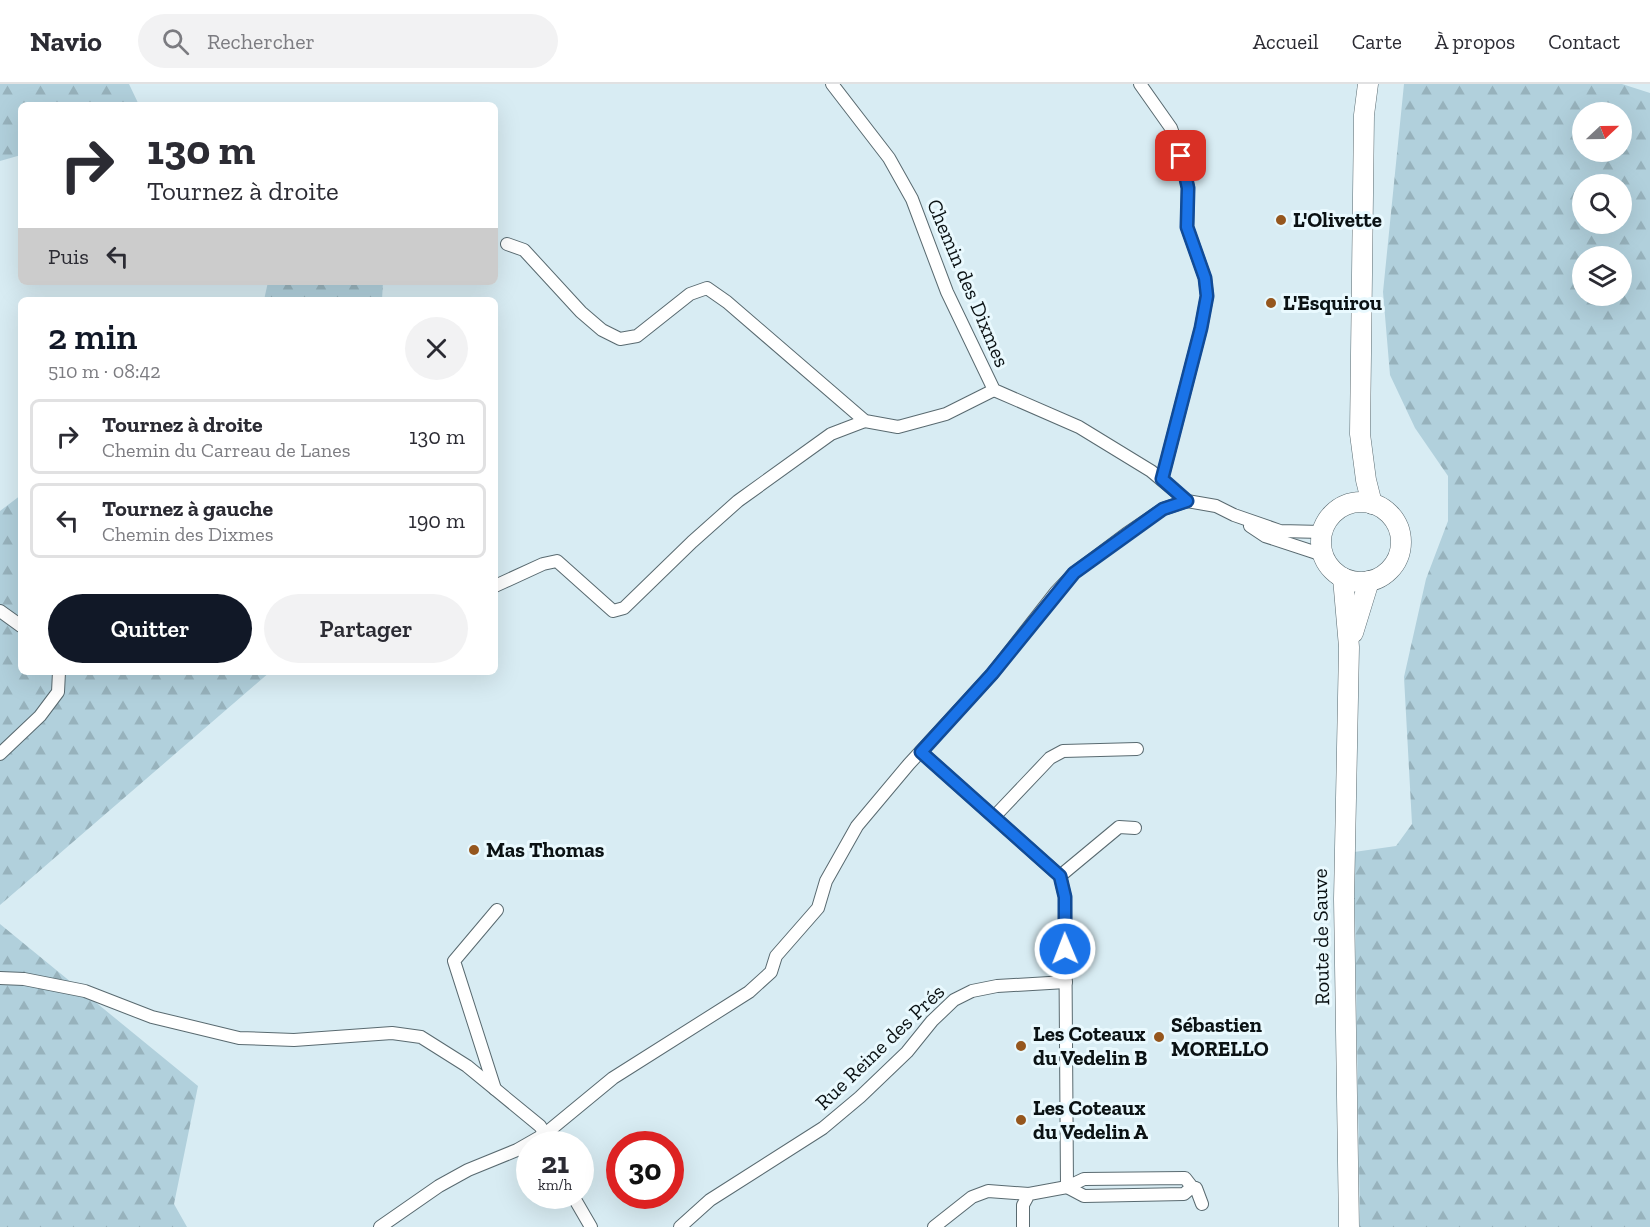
<!DOCTYPE html>
<html lang="fr">
<meta charset="utf-8">
<style>
:root{--surface:#fff;--page:#f2f2f3;--text:#2b2b33;--muted:#7c7c81;--line:#e1e1e2;--accent:#111827}
body{margin:0;font-family:"Zilla Slab",serif;background:var(--page);color:var(--text);height:100vh;display:flex;flex-direction:column;font-size:22px;white-space:nowrap}
*{box-sizing:border-box;margin:0}
p{font-size:20px;color:var(--muted)}
.icon{flex:none;width:33px;height:33px;fill:none;stroke:currentColor;stroke-width:2;stroke-linecap:round;stroke-linejoin:round}
.map{position:relative;flex:1;overflow:hidden}
.side{position:absolute;left:18px;top:213px;width:480px;height:378px;display:flex;flex-direction:column;background:var(--surface);border-radius:9px;box-shadow:0 6px 24px #0002}
.side>*{flex:none}
.top-card{position:absolute;left:18px;top:18px;width:480px;height:183px;border-radius:9px;box-shadow:0 6px 24px #0002;background:#fff;color:var(--text);overflow:hidden}
.needle{width:39px;rotate:68deg}
.fabs{position:absolute;left:1572px;top:18px;display:grid;gap:12px}
.fabs a{display:grid;place-items:center;width:60px;height:60px;border-radius:50%;background:var(--surface);box-shadow:0 6px 24px #0002;font-size:30px}
.speed{position:absolute;left:516px;top:1047px;display:flex;gap:12px;font-size:30px;font-weight:700;text-align:center}
.speed>*{display:grid;place-content:center;width:78px;height:78px;border-radius:50%;background:var(--surface);box-shadow:0 6px 24px #0002;line-height:1}
.speed small{font-size:15px;font-weight:400}
.speed .limit{border:9px solid #d22;background:#fff;color:#111}
.pin{position:absolute;display:grid;place-items:center;width:51px;height:51px;color:#fff;margin:-26px;border-radius:12px;box-shadow:0 3px 9px #0006}
.me{position:absolute;width:66px;margin:-33px;rotate:359deg;stroke-linejoin:round;filter:drop-shadow(0 0 4px #0008)}
.turn{display:flex;align-items:center;gap:21px;height:126px;padding:0 30px;font-size:27px}
.turn .icon{width:78px;height:78px;stroke-width:2.5}
.turn b{display:block;font-size:42px;line-height:51px}
.then{display:flex;align-items:center;height:57px;padding:0 30px;background:#0003;gap:12px;font-size:22px}
.round{display:grid;place-items:center;flex:none;width:63px;height:63px;border-radius:32px;background:var(--page)}
.headline{display:flex;align-items:center;justify-content:space-between;height:102px;padding:0 30px}
h1{font-size:36px;font-weight:600;line-height:45px;color:var(--accent)}
.button{display:flex;gap:12px;margin-top:auto;padding:12px 30px}
.button a{flex:1;height:69px;border-radius:36px;background:var(--accent);color:#fff;font-size:24px;font-weight:600;line-height:69px;text-align:center}
.button a+a{background:var(--page);color:var(--text)}
ul{padding:0;list-style:none}
li{display:flex;align-items:center;gap:18px;height:75px;margin:0 12px 9px;padding:0 18px;border:3px solid var(--line);border-radius:9px}
li div{flex:1}
li b{display:block;font-size:22px}
li em{font-style:normal}
header{display:flex;align-items:center;gap:36px;box-sizing:border-box;height:84px;padding:0 30px;background:var(--surface);border-bottom:2px solid var(--line)}
header strong{font-size:28px}
nav{display:flex;gap:33px;margin-inline-start:auto;font-size:21px}
.search{width:420px;height:54px;background:var(--page);display:flex;align-items:center;gap:15px;box-sizing:border-box;padding:0 21px;border-radius:33px;color:var(--muted);font-size:22px}
.map>svg:first-child{display:block}
.forest{fill:url(#forest-firs);fill-rule:evenodd}
.lines{fill:none;stroke-linecap:round;stroke-linejoin:round}
.minor-casing{stroke:#596a70;stroke-width:14}
.primary-casing{stroke:#596a70;stroke-width:21}
.minor{stroke:#fff;stroke-width:12}
.primary{stroke:#fff;stroke-width:20}
.route-casing{stroke:#114b97;stroke-width:15}
.route{stroke:#1a73e8;stroke-width:10}
.poi-dot{fill:#95561d;stroke:#e9f9fe;stroke-width:2}
.labels{text-anchor:middle;stroke-width:6;stroke-linejoin:round;paint-order:stroke}
.poi-label{font-size:21px;font-weight:bold;fill:#0b1214;stroke:#e9f9fe;text-anchor:start}
.street-label{font-size:21px;fill:#0b1214;stroke:#e9f9fe}
</style>
<header>
<strong>Navio</strong>
<div class="search"><svg class="icon" aria-label="search" viewBox="0 0 24 24"><circle cx="10" cy="10" r="6"/><path d="M15 15l6 6"/></svg>Rechercher</div>
<nav><a>Accueil</a><a>Carte</a><a>À propos</a><a>Contact</a></nav>
</header>
<div class="map">
<svg width="1650" height="1143" viewBox="0 0 1650 1143">
<defs>
<pattern id="forest-firs" width="22" height="20" patternUnits="userSpaceOnUse" patternTransform="scale(1.5)"><rect width="22" height="20" fill="#b1d0dc"/><path d="M5 1l3.5 6h-7zM16 11l3.5 6h-7z" fill="#97b2bc"/></pattern>
</defs>
<rect width="100%" height="100%" fill="#d8ecf3"/>
<g class="forest">
<path d="M 0,0 L 129,0 L 139,21 L 21,21 L 21,71 L 0,77 Z"/>
<path d="M 1404,0 L 1622,0 L 1650,9 L 1650,1143 L 1360,1143 L 1354,768 L 1396,762 L 1412,740 L 1404,593 L 1426,495 L 1448,437 L 1448,392 L 1415,344 L 1390,291 L 1383,208 ZM 1582,28 L 1622,28 L 1622,68 L 1582,68 ZM 1582,100 L 1622,100 L 1622,140 L 1582,140 ZM 1582,172 L 1622,172 L 1622,212 L 1582,212 Z"/>
<path d="M 268,198 L 383,198 L 382,216 L 264,216 Z"/>
<path d="M 21,411 L 21,588 L 270,588 L 0,821 L 0,427 Z"/>
<path d="M 0,840 L 198,1002 L 174,1120 L 187,1143 L 0,1143 Z"/>
</g>
<g class="lines">
<g class="minor-casing">
<g id="minor">
<path d="M 832,0 L 889,74 L 912,115 L 947,208 L 994,306 L 1079,343 L 1151,387 L 1187,417 L 1216,422 L 1234,431 L 1280,447 L 1322,448"/>
<path d="M 1140,0 L 1171,44 L 1181,72 L 1188,104 L 1187,143 L 1205,194 L 1207,212 L 1201,244 L 1162,395"/>
<path d="M 507,160 L 524,166 L 581,228 L 602,246 L 620,255 L 637,252 L 690,210 L 707,204 L 727,218 L 865,337 L 898,343 L 946,330 L 994,306"/>
<path d="M 1250,442 L 1265,452 L 1323,471"/>
<path d="M 495,502 L 543,480 L 557,477 L 613,527 L 624,524 L 692,458 L 738,417 L 831,350 L 865,337"/>
<path d="M 0,527 L 21,542"/>
<path d="M 921,668 L 1060,792 L 1065,813 L 1067,1103"/>
<path d="M 0,670 L 40,632 L 58,608 L 59,588"/>
<path d="M 994,733 L 1050,674 L 1063,667 L 1137,665"/>
<path d="M 1060,792 L 1119,743 L 1135,744"/>
<path d="M 0,894 L 24,895 L 85,907 L 152,933 L 239,954 L 294,956 L 392,949 L 421,953 L 467,982 L 540,1042 L 545,1050"/>
<path d="M 495,1005 L 454,877 L 497,826"/>
<path d="M 1067,1103 L 1084,1112 L 1184,1110 L 1192,1103"/>
<path d="M 573,1112 L 591,1143"/>
<path d="M 380,1143 L 439,1102 L 468,1086 L 517,1066 L 545,1050 L 613,994 L 749,908 L 771,888 L 776,872 L 818,824 L 826,797 L 857,742 L 909,680 L 992,590 L 1056,508 L 1074,489 L 1126,450 L 1163,425 L 1187,417"/>
<path d="M 680,1143 L 710,1116 L 823,1044 L 860,1013 L 907,968 L 932,937 L 954,916 L 972,907 L 997,902 L 1066,898"/>
<path d="M 934,1143 L 972,1113 L 988,1107 L 1029,1110"/>
<path d="M 1023,1143 L 1023,1121 L 1029,1110 L 1067,1103 L 1084,1095 L 1185,1094 L 1192,1103 L 1196,1104 L 1202,1120"/>
</g>
</g>
<g class="primary-casing">
<g id="primary">
<path d="M 1368,0 L 1364,31 L 1360,350 L 1366,396 L 1372,420"/>
<circle cx="1361" cy="458" r="40"/>
<path d="M 1343,494 L 1349,563 L 1344,815 L 1349,1143"/>
<path d="M 1353,549 L 1369,497"/>
</g>
</g>
<use href="#minor" class="minor"/>
<use href="#primary" class="primary"/>
</g>
<g class="lines">
<g class="route-casing">
<path id="route" d="M 1065,865 L 1065,813 L 1060,792 L 921,668 L 992,590 L 1074,489 L 1163,425 L 1187,417 L 1162,395 L 1201,244 L 1207,212 L 1205,194 L 1187,143 L 1188,104 L 1181,72"/>
</g>
<use href="#route" class="route"/>
</g>
<g class="poi-dot">
<circle cx="1281" cy="136" r="6"/>
<circle cx="1271" cy="219" r="6"/>
<circle cx="474" cy="766" r="6"/>
<circle cx="1159" cy="953" r="6"/>
<circle cx="1021" cy="962" r="6"/>
<circle cx="1021" cy="1036" r="6"/>
</g>
<g class="labels">
<g class="poi-label">
<text x="1293" y="143">L'Olivette</text>
<text x="1283" y="226">L'Esquirou</text>
<text x="486" y="773">Mas Thomas</text>
<text x="1171" y="948">Sébastien<tspan x="1171" dy="24">MORELLO</tspan></text>
<text x="1033" y="957">Les Coteaux<tspan x="1033" dy="24">du Vedelin B</tspan></text>
<text x="1033" y="1031">Les Coteaux<tspan x="1033" dy="24">du Vedelin A</tspan></text>
</g>
<g class="street-label">
<text transform="translate(968 199) rotate(67)" y="7">Chemin des Dixmes</text>
<text transform="translate(1321 853) rotate(-91)" y="7">Route de Sauve</text>
<text transform="translate(880 963) rotate(-44)" y="7">Rue Reine des Prés</text>
</g>
</g>
</svg>
<div class="fabs">
<a><svg class="needle" viewBox="-14 -14 28 28"><path d="M0-13l5 13h-10z" fill="#e53935"/><path d="M0 13l5-13h-10z" fill="#7c7c81"/></svg></a>
<a><svg class="icon" aria-label="search" viewBox="0 0 24 24"><circle cx="10" cy="10" r="6"/><path d="M15 15l6 6"/></svg></a>
<a><svg class="icon" aria-label="layers" viewBox="0 0 24 24"><path d="M12 4l9 5-9 5-9-5zM3 14l9 5 9-5"/></svg></a>
</div>
<div class="speed"><div>21<small>km/h</small></div><div class="limit">30</div></div>
<div class="pin" style="left:1181px;top:72px;background:#d93025"><svg class="icon" aria-label="arrive" viewBox="0 0 24 24"><path d="M6 21V4h12l-3 4 3 4H6"/></svg></div>
<svg class="me" style="left:1065px;top:865px" viewBox="-20 -20 40 40"><circle r="17" fill="#1a73e8" stroke="#fff" stroke-width="3"/><path d="M0-11L8 9 0 5-8 9z" fill="#fff"/></svg>
<div class="top-card">
<div class="turn"><svg class="icon" aria-label="right" viewBox="0 0 24 24"><path d="M7 20v-9h11M14 6l5 5-5 5"/></svg><div><b>130 m</b>Tournez à droite</div></div>
<div class="then">Puis<svg class="icon" aria-label="left" viewBox="0 0 24 24"><path d="M17 20v-9H6M10 6l-5 5 5 5"/></svg></div>
</div>
<section class="side">
<div class="headline"><div><h1>2 min</h1><p>510 m · 08:42</p></div><a class="round"><svg class="icon" aria-label="close" viewBox="0 0 24 24"><path d="M6 6l12 12M18 6L6 18"/></svg></a></div>
<ul>
<li><svg class="icon" aria-label="right" viewBox="0 0 24 24"><path d="M7 20v-9h11M14 6l5 5-5 5"/></svg><div><b>Tournez à droite</b><p>Chemin du Carreau de Lanes</p></div><em>130 m</em></li>
<li><svg class="icon" aria-label="left" viewBox="0 0 24 24"><path d="M17 20v-9H6M10 6l-5 5 5 5"/></svg><div><b>Tournez à gauche</b><p>Chemin des Dixmes</p></div><em>190 m</em></li>
</ul>
<div class="button"><a>Quitter</a><a>Partager</a></div>
</section>
</div>
